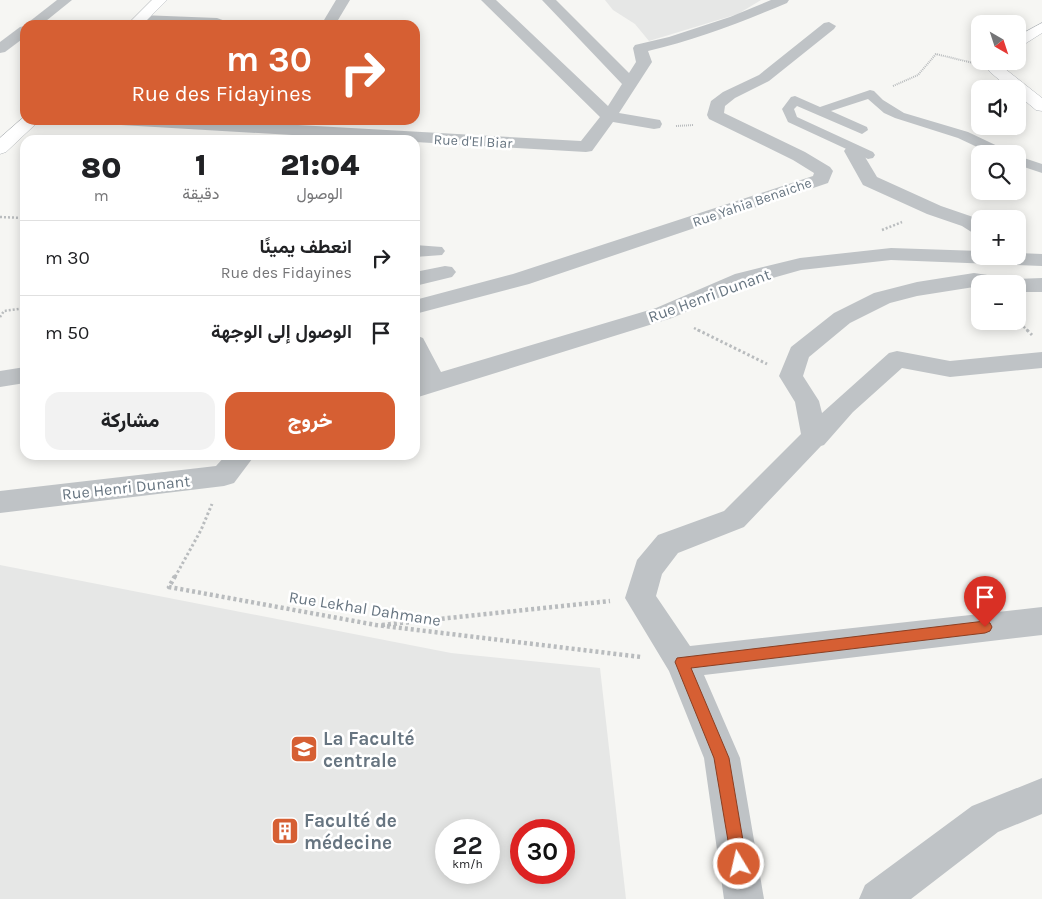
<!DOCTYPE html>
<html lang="ar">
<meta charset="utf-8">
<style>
:root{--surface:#fff;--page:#f2f2f2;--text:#202124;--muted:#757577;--line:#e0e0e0;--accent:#d65f33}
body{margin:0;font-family:Karla,Vazirmatn,sans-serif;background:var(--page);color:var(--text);direction:rtl;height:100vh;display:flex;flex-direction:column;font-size:19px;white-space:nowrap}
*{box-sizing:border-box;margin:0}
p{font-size:16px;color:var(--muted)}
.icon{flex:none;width:28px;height:28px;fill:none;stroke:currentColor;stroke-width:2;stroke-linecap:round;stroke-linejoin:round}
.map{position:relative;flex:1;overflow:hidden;direction:ltr}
.details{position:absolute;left:20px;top:135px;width:400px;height:325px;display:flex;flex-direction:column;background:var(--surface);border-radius:15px;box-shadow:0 2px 12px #0003;direction:rtl}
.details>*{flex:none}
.hud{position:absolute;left:20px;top:20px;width:400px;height:105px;border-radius:15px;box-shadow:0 2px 12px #0003;direction:rtl;background:#d65f33;color:#fff;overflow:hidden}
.needle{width:32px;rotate:141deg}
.fabs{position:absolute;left:971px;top:15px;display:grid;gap:10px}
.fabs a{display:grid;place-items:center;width:55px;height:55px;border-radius:10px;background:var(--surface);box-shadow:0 2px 12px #0003;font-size:25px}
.speed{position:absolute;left:435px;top:819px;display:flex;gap:10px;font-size:25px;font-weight:700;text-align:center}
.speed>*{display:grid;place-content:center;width:65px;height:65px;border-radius:50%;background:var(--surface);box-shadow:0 2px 12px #0003;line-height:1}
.speed small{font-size:12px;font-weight:400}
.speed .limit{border:8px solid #d22;background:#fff;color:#111}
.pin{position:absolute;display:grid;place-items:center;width:42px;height:42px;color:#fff;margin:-51px -21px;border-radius:50% 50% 50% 0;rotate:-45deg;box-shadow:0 0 5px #0007}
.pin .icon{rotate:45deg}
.me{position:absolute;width:55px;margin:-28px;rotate:351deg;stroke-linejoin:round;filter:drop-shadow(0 0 4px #0008)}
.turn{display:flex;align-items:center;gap:18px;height:105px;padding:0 25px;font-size:22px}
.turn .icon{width:65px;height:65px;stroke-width:2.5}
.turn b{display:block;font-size:35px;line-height:42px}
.eta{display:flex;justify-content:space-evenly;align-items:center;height:85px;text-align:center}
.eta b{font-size:30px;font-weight:800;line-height:35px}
.action{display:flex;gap:10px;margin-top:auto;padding:10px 25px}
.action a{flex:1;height:58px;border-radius:15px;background:var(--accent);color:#fff;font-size:20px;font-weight:800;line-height:58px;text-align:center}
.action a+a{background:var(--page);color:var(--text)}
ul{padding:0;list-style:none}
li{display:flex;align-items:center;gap:15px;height:75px;padding:0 25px;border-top:1px solid var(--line)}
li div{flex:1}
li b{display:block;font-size:19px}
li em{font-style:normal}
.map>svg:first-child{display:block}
.built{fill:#e6e7e6;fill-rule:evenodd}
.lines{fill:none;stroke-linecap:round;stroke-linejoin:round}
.secondary-casing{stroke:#b4b8bc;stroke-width:1}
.primary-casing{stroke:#b3b7ba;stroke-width:1}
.path-far3{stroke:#b9bcbe;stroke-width:2;stroke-dasharray:1 1;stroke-linecap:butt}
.path-far2{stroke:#b9bcbe;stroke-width:2.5;stroke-dasharray:2 2;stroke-linecap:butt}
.path-far1{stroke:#b9bcbe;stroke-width:3;stroke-dasharray:2.5 2.5;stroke-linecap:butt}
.path{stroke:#b9bcbe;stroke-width:4.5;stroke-dasharray:3 3;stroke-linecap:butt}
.pedestrian{fill:#bfc3c6;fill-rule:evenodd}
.minor{fill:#bfc3c6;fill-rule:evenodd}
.secondary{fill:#fff;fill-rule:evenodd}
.primary{fill:#fff;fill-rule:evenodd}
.route{fill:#d65f33;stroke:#8b3e21}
.labels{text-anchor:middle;stroke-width:5;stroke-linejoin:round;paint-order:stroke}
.far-street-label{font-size:14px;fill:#677581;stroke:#fff}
.street-label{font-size:16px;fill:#677581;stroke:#fff}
.near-poi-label{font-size:19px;font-weight:bold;fill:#677581;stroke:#fff;text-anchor:start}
</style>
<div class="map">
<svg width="1042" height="899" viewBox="0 0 1042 899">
<rect width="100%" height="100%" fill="#f6f6f3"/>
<g class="built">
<path d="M 605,0 L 761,0 L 738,14 L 649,41 L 635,24 L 613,10 Z"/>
<path d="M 0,565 L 451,653 L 600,668 L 626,899 L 0,899 ZM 446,830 L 489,830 L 489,872 L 446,872 ZM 521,830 L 564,830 L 564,872 L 521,872 Z"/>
</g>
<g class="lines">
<g class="secondary-casing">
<g id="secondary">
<path d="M 1042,23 L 1042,33 L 1023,45 L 1018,46 L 1018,36 Z"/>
<path d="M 990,61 L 1006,61 L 1004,68 L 1042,98 L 1042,111 L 1036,110 L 1018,95 L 1018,89 L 1010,89 L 990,72 L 988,69 Z"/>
</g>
</g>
<g class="primary-casing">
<g id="primary">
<path d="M 152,0 L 167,0 L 142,25 L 127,25 Z"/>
<path d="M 25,116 L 25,120 L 40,120 L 6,152 L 0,154 L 0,138 Z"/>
</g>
</g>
<g class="path-far3">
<path d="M 893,86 L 918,75 L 936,54 L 973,63"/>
<path d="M 676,126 L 694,125"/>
</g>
<g class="path-far2">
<path d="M 0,217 L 25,218"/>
<path d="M 882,230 L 902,222"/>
<path d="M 0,317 L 4,311 L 25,308"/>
<path d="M 1018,321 L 1028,331"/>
<path d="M 694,328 L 700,331"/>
</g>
<g class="path-far1">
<path d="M 698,330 L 767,364"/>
<path d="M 1027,330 L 1032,335"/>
<path d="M 175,577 L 201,530 L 212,504"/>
</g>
<g class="path">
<path d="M 175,576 L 169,587 L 376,625 L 641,657"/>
<path d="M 382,625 L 610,601"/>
</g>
<g class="pedestrian">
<path d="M 870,90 L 874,91 L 883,100 L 904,113 L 968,132 L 1008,151 L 1010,154 L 992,154 L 958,138 L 895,118 L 884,113 L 868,99 L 831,111 L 867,127 L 868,130 L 862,134 L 797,106 L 794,109 L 797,117 L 873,152 L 875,155 L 873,158 L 868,159 L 788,122 L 782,109 L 791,97 L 795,96 L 820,107 Z"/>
<path d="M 1018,156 L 1042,164 L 1042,173 L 1018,165 Z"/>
</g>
<g class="minor">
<path d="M 57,0 L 72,0 L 41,25 L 25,25 Z"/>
<path d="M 336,0 L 350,0 L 335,25 L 321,25 Z"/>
<path d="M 481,0 L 496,0 L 608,106 L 622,84 L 542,0 L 556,0 L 629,73 L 636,62 L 633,48 L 635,45 L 669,37 L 730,17 L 771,0 L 789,0 L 787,3 C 742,22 696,40 648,51 L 652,62 L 619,113 L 660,120 L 662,124 L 660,128 L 654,129 L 613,122 L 592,151 L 586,152 L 415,142 L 415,140 L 377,140 L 121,125 L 115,124 L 113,120 L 208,120 L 581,141 L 600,117 Z"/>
<path d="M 141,15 L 217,18 L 228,22 L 230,25 L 136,22 L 134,19 Z"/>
<path d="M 829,22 L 836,26 L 834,29 L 769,81 L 735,98 L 725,106 L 724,113 L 805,152 L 830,167 L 833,171 L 828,183 L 529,284 L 415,314 L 415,300 L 513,274 L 813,176 L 814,173 L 793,160 L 709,119 L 707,115 L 711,101 L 723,92 L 759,75 L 824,23 Z"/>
<path d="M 25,26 L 25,37 L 5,52 L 0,53 L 0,42 L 20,27 Z"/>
<path d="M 853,146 L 859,147 L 877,177 L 941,206 L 976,218 L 980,220 L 980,235 L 973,233 L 962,226 L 927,214 L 863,185 L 844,151 L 847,147 Z"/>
<path d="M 415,245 L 442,247 L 445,251 L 442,255 L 415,257 Z"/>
<path d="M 891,248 L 980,251 L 980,256 L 1018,256 L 1018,253 L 1042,254 L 1042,266 L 891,260 L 801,270 L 751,284 L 672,318 L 415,398 L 415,380 L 420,379 L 415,368 L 415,335 L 423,338 L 441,372 L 656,308 L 735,274 L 800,258 Z"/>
<path d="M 445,266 L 452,267 L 456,272 L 452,277 L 415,286 L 415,272 Z"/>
<path d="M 974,273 L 1014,279 L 1042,278 L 1042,292 L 1018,292 L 1018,284 L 980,284 L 980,287 L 974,287 L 917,296 L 890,303 L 850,323 L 809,357 L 803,376 L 819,401 L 822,413 L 889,353 L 897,351 L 950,361 L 1042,352 L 1042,368 L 950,377 L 902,368 L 853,412 L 824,445 L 821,446 L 744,527 L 678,553 L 662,574 L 656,596 L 690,646 L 1042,607 L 1042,635 L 704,675 L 740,758 L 764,899 L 724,899 L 704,758 L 669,671 L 625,598 L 637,560 L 658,535 L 724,511 L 801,434 L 795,402 L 779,376 L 791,347 L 834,313 L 874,293 L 917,282 Z"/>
<path d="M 25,367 L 25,383 L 0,387 L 0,371 Z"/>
<path d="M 226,455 L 255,455 L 234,483 L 224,486 L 0,513 L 0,491 L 216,466 Z"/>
<path d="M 1042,778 L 1042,814 L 998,832 L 911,899 L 859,899 L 865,885 L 972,806 Z"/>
</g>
<use href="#secondary" class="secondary"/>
<use href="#primary" class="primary"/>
</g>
<path class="route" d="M 985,621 L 990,623 L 992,627 L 990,631 L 985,633 L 691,668 L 729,758 L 747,864 L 745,870 L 739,872 L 733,870 L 714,758 L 675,662 L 677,658 Z"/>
<defs>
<g id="university-square" transform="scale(1.4375)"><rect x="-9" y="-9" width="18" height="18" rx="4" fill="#d65f33" stroke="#fff"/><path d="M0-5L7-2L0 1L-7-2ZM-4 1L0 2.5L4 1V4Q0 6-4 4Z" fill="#fff"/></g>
<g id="building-square" transform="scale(1.4375)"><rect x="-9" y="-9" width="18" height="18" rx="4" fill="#d65f33" stroke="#fff"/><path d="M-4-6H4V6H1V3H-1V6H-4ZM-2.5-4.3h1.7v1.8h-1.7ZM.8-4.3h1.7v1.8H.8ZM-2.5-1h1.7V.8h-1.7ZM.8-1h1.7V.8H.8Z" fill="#fff"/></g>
</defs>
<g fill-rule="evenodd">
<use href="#university-square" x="304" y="749"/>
<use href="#building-square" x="285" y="831"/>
</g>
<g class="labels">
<g class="far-street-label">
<text transform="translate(473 141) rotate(3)" y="5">Rue d'El Biar</text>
<text transform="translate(752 202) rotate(-19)" y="5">Rue Yahia Benaiche</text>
</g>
<g class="street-label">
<text transform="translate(709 295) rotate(-20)" y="6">Rue Henri Dunant</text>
<text transform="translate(126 487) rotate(-6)" y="6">Rue Henri Dunant</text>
<text transform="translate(365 608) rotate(9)" y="6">Rue Lekhal Dahmane</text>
</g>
<g class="near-poi-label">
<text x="323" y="745">La Faculté<tspan x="323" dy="22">centrale</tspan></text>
<text x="304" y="827">Faculté de<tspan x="304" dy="22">médecine</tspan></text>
</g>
</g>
</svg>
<div class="fabs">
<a><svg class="needle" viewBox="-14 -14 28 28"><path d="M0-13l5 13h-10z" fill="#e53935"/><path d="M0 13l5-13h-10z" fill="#757577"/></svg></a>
<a><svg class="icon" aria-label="sound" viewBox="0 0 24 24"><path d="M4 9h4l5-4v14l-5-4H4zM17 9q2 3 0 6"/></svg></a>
<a><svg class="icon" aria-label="search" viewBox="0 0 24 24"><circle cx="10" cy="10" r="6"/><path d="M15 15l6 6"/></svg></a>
<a>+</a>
<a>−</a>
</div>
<div class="speed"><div>22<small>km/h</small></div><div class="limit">30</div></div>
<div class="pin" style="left:985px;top:627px;background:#d93025"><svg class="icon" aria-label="arrive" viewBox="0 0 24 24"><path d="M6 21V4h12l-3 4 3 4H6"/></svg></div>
<svg class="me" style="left:739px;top:864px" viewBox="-20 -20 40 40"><circle r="17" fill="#d65f33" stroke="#fff" stroke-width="3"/><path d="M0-11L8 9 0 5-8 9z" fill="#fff"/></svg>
<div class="hud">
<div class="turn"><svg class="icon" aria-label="right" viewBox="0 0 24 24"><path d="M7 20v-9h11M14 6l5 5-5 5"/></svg><div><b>30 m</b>Rue des Fidayines</div></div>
</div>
<section class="details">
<div class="eta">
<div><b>21:04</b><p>الوصول</p></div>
<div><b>1</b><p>دقيقة</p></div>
<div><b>80</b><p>m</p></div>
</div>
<ul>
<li><svg class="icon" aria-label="right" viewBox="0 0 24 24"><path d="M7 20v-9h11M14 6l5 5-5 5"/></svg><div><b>انعطف يمينًا</b><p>Rue des Fidayines</p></div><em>30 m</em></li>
<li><svg class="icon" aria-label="arrive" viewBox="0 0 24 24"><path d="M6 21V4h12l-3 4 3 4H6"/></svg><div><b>الوصول إلى الوجهة</b></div><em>50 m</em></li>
</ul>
<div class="action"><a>خروج</a><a>مشاركة</a></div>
</section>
</div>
